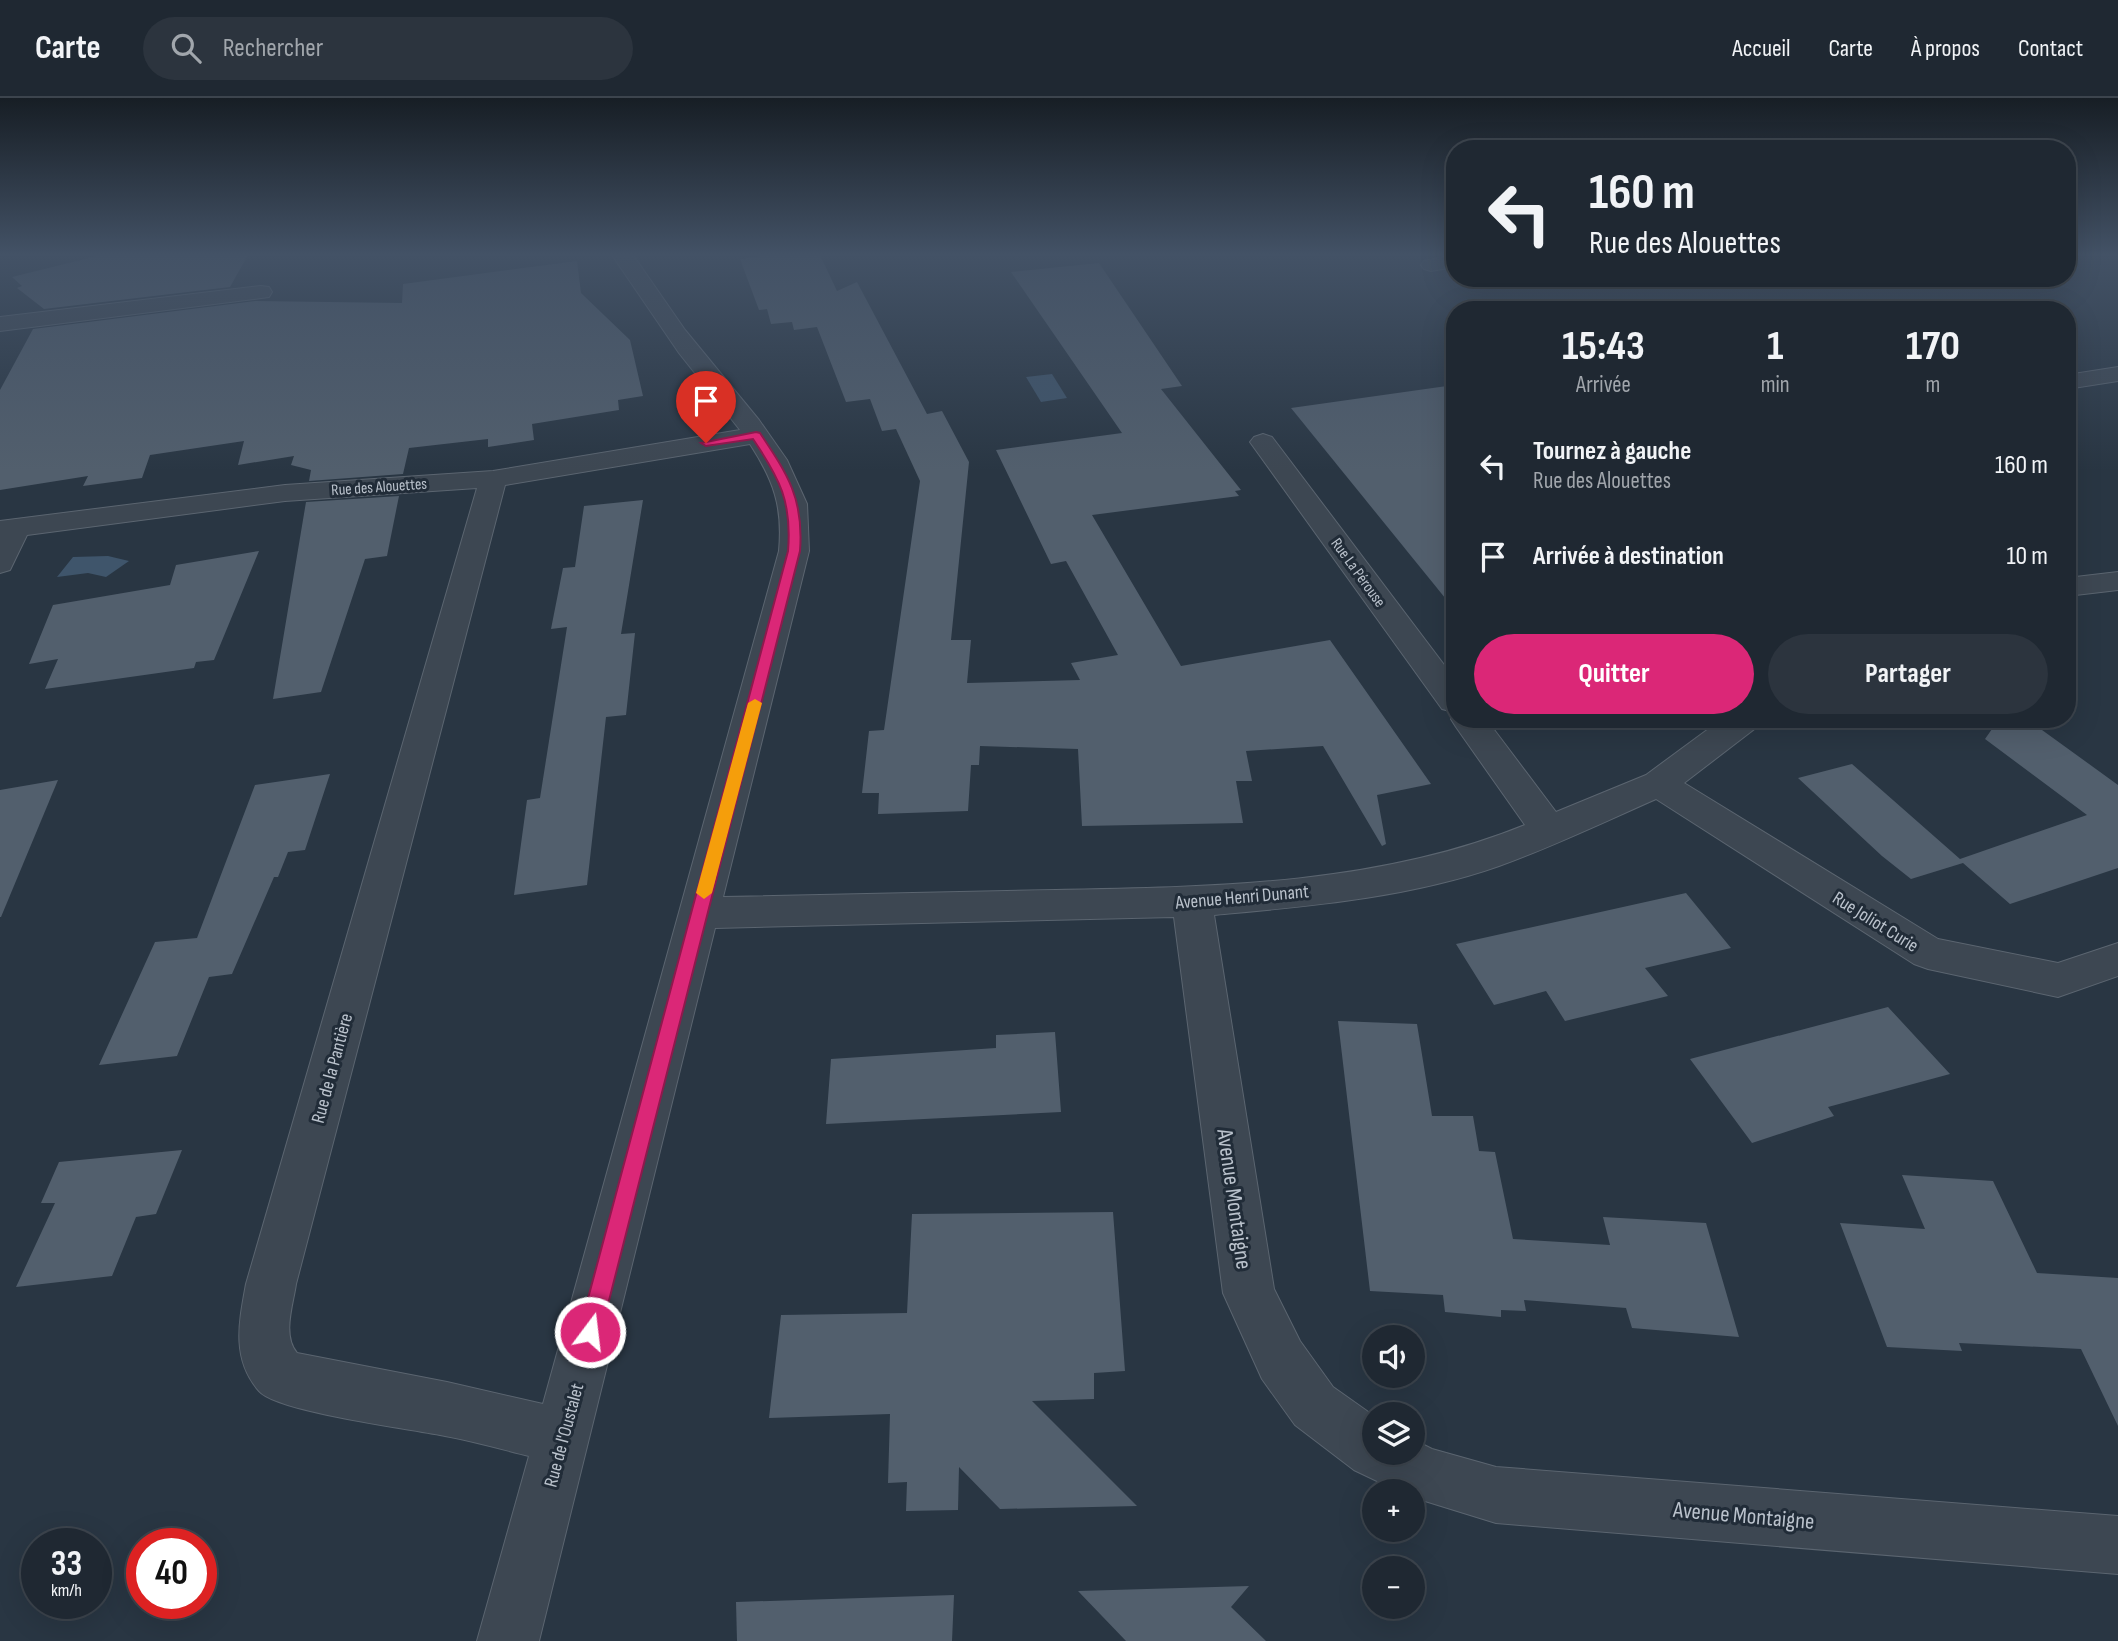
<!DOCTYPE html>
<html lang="fr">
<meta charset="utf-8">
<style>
:root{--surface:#1f2832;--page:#2c343e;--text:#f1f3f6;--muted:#a1a6ac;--line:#3c444d;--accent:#db2777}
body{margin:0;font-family:"Sofia Sans Condensed",sans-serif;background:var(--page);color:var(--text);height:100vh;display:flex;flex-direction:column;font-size:26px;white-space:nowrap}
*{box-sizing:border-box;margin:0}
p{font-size:23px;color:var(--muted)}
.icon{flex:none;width:38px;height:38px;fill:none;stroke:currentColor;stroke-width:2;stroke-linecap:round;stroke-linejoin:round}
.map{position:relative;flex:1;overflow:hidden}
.drawer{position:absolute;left:1446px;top:203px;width:630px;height:427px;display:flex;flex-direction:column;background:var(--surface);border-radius:28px;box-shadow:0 7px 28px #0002,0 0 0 2px var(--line)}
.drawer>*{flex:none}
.hud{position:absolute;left:1446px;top:42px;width:630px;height:147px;border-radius:28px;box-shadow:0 7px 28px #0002,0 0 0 2px var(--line);background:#1f2832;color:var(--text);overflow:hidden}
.controls{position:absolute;left:1362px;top:1227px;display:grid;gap:14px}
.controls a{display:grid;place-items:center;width:63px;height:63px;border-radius:50%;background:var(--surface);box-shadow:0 7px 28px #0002,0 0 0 2px var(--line);font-size:35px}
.speed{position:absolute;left:21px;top:1430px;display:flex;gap:14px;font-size:35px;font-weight:700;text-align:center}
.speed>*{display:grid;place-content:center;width:91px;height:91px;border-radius:50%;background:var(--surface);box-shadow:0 7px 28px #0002,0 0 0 2px var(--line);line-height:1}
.speed small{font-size:18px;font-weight:400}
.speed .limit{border:10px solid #d22;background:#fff;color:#111}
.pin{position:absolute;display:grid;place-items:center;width:60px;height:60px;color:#fff;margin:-72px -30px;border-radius:50% 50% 50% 0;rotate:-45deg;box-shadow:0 0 7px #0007}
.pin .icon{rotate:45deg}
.me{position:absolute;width:77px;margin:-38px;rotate:15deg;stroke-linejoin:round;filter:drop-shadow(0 0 5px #0008)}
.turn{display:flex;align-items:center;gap:24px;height:147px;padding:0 28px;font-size:32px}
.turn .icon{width:91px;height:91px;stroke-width:2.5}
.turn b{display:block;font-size:49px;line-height:60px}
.eta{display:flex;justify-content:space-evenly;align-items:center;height:119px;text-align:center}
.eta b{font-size:42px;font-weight:700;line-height:49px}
.cta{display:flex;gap:14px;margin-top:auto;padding:14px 28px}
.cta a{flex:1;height:80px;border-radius:42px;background:var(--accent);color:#fff;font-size:28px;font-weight:700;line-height:80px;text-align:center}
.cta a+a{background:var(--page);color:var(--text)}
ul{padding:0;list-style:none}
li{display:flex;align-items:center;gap:21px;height:91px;padding:0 28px}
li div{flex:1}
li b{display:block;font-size:26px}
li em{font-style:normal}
header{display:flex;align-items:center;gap:42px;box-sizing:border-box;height:98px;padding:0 35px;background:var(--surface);border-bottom:2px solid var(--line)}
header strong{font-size:33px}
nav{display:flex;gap:38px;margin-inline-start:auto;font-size:24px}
.search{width:490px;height:63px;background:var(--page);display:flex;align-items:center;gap:18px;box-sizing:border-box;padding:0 24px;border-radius:38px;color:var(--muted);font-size:26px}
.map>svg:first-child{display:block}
.water{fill:#3f556b}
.building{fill:#525f6d}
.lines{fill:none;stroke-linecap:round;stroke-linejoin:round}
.minor-casing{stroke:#5b6570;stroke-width:2}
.minor{fill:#3d4752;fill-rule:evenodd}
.route{fill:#db2777;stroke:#8e194d;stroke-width:2}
.slow{fill:#f59e0b}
.labels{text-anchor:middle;stroke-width:6;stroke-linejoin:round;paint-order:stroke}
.far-street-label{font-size:16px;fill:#bac2cc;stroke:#212c38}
.street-label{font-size:19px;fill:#bac2cc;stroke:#212c38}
.near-street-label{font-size:23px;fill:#bac2cc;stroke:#212c38}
</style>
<header>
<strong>Carte</strong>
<div class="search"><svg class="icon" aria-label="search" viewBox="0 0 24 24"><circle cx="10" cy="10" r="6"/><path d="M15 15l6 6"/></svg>Rechercher</div>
<nav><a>Accueil</a><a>Carte</a><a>À propos</a><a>Contact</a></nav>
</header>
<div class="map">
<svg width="2118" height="1543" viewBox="0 0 2118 1543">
<rect width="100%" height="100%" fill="#293643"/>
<g class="water">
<path d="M 1052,276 L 1067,300 L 1041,304 L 1026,279 Z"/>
<path d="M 108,458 L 129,463 L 106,479 L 88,475 L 57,479 L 73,459 Z"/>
</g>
<g class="building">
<path d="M 101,157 L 248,157 L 230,189 L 44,211 L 17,190 L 22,188 L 12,179 Z"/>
<path d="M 770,157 L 820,157 L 837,193 L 857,184 L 927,316 L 942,313 L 969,364 L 951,542 L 971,542 L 967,585 L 1080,582 L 1071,565 L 1118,557 L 1066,463 L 1051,466 L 996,352 L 1122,335 L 1011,174 L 1099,165 L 1182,288 L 1161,291 L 1241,392 L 1235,393 L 1239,398 L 1092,417 L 1181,568 L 1330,542 L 1431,686 L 1377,697 L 1386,746 L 1382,748 L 1323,648 L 1246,653 L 1252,683 L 1236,683 L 1243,725 L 1082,728 L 1078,651 L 980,648 L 979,667 L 971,667 L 968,713 L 878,716 L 879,695 L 862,695 L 869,633 L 884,632 L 920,383 L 896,331 L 882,333 L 870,301 L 846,304 L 817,229 L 794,232 L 792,224 L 771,226 L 767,211 L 759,212 L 740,161 Z"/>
<path d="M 577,163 L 581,195 L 630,242 L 643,298 L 618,302 L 619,312 L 532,326 L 534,342 L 488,349 L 488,341 L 409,350 L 403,376 L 309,383 L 311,372 L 291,367 L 294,358 L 238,367 L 244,343 L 150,357 L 142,380 L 83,388 L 88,378 L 0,392 L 0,292 L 33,231 L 255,203 L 402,205 L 403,186 Z"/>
<path d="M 1454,287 L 1454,511 L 1291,310 Z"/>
<path d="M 399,398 L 387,458 L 365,461 L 321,594 L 273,601 L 306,404 Z"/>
<path d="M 643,402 L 621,536 L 635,535 L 626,617 L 606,619 L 587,787 L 514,797 L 527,702 L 540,700 L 567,529 L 551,531 L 563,470 L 575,469 L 584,408 Z"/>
<path d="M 259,453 L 214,562 L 196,564 L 194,570 L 45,591 L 58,561 L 29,566 L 53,507 L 170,487 L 176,467 Z"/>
<path d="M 1999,621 L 2027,621 L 2118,687 L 2118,770 L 2010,806 L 1963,765 L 1911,781 L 1882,758 L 1798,680 L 1852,666 L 1960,761 L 2087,717 L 1985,641 Z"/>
<path d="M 330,676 L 305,752 L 288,754 L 278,779 L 274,779 L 232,876 L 209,879 L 177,958 L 99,967 L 155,844 L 197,840 L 255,687 Z"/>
<path d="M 58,682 L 1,819 L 0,819 L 0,692 Z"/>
<path d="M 1686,795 L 1731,850 L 1645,870 L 1668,898 L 1565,923 L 1546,893 L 1494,907 L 1456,846 Z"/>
<path d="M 1888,909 L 1950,976 L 1828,1009 L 1834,1018 L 1752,1045 L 1690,961 Z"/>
<path d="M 1338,923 L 1417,926 L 1432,1018 L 1473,1018 L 1479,1053 L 1495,1054 L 1513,1141 L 1610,1147 L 1603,1119 L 1706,1125 L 1739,1239 L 1632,1230 L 1626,1210 L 1524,1202 L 1526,1213 L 1501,1212 L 1501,1219 L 1445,1214 L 1443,1197 L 1370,1193 Z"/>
<path d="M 1055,934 L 1061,1014 L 826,1026 L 831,961 L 996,950 L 996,937 Z"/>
<path d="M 182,1052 L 156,1116 L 136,1119 L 112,1178 L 16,1189 L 55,1105 L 41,1105 L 59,1064 Z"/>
<path d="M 1902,1077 L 1993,1083 L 2037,1175 L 2118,1180 L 2118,1328 L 2081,1251 L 1959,1245 L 1962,1253 L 1887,1249 L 1840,1125 L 1925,1131 Z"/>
<path d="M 1113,1114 L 1125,1273 L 1094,1275 L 1094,1301 L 1032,1303 L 1137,1408 L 1000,1411 L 959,1369 L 958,1412 L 906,1413 L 907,1384 L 888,1385 L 890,1316 L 769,1320 L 781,1217 L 907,1215 L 912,1116 Z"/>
<path d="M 1249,1488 L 1231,1509 L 1266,1543 L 1126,1543 L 1078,1493 Z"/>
<path d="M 954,1497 L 952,1543 L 737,1543 L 736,1504 Z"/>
</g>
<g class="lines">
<g class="minor-casing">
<g id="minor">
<path d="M 612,157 L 633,157 L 685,232 L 759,322 L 787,362 L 807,406 L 809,453 L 723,799 C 834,797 945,794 1056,792 C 1213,789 1378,787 1525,727 L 1456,629 L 1451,621 L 1454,616 L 1454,621 L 1486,621 L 1556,714 L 1646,677 L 1722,621 L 1762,621 L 1757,629 L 1684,685 L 1938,841 L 2058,865 L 2118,845 L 2118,878 L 2058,899 L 1928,871 L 1914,866 L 1656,701 C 1604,724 1552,749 1499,768 C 1408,800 1309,808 1214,817 L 1274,1191 L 1300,1243 L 1333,1289 L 1374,1318 L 1374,1354 L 1412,1354 L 1412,1341 L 1432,1351 L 1496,1369 L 2118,1418 L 2118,1476 L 1496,1425 L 1412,1399 L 1412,1393 L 1398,1393 L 1354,1372 L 1295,1327 L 1262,1281 L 1223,1195 L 1174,819 L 715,830 L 539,1543 L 477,1543 L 529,1358 C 501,1351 473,1343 445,1338 C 412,1331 277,1314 259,1293 C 231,1261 239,1224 246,1186 L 477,390 L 285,403 L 27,437 L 10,472 L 0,475 L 0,423 L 285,387 L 493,373 L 740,332 L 679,255 ZM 750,346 C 774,383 783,409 779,453 L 543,1306 L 447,1284 L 297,1255 C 282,1237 293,1207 296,1186 L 505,387 Z"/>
<path d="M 1454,157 L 1454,169 L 1431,173 L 1424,171 L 1421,167 L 1424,163 Z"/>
<path d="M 261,188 L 269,189 L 272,194 L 269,199 L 0,233 L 0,219 Z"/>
<path d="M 2118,269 L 2118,283 L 2067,291 L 2067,277 Z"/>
<path d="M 1263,336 L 1272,339 L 1454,580 L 1454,614 L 1442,611 L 1250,344 L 1254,339 Z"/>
<path d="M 2118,474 L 2118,492 L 2067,498 L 2067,480 Z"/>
</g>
</g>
<use href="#minor" class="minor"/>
</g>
<linearGradient id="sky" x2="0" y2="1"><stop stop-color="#171e25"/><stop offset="0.42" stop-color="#435266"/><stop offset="1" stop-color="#435266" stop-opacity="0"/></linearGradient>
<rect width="2118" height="373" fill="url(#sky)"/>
<path class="route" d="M 756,334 L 760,335 C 788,377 804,401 800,453 L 601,1234 L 598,1241 L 590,1244 L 582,1241 L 579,1234 L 788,453 C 792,404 780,381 753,341 L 706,348 L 701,345 Z"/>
<path class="slow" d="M 755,601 L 762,605 L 712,795 L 704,801 L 696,795 L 748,605 Z"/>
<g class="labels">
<g class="far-street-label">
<text transform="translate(379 388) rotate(-4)" y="6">Rue des Alouettes</text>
<text transform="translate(1359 474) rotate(54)" y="6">Rue La Pérouse</text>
</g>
<g class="street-label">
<text transform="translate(1242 798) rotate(-5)" y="7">Avenue Henri Dunant</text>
<text transform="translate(1876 823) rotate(32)" y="7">Rue Joliot Curie</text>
<text transform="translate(331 970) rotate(-75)" y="7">Rue de la Pantière</text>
<text transform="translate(563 1337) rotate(-75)" y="7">Rue de l'Oustalet</text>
</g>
<g class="near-street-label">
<text transform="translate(1235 1101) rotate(82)" y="8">Avenue Montaigne</text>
<text transform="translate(1744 1417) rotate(5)" y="8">Avenue Montaigne</text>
</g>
</g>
</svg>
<div class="controls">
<a><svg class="icon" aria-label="sound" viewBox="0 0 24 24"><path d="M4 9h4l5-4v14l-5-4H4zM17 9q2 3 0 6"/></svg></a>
<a><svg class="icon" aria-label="layers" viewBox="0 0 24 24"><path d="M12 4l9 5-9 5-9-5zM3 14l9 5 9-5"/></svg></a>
<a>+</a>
<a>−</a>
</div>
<div class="speed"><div>33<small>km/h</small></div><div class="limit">40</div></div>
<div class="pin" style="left:706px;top:345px;background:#d93025"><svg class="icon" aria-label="arrive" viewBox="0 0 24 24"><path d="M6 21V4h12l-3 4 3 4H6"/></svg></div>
<svg class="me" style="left:590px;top:1234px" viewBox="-20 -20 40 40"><circle r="17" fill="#db2777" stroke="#fff" stroke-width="3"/><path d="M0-11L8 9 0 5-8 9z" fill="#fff"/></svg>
<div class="hud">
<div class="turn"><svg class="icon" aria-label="left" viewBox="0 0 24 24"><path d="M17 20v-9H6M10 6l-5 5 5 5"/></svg><div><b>160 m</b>Rue des Alouettes</div></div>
</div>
<section class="drawer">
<div class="eta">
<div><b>15:43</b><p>Arrivée</p></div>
<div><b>1</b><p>min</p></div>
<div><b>170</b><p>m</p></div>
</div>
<ul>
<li><svg class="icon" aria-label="left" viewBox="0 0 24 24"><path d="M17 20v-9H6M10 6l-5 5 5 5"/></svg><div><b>Tournez à gauche</b><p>Rue des Alouettes</p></div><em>160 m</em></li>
<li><svg class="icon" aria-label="arrive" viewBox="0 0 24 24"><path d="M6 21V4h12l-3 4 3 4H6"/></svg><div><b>Arrivée à destination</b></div><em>10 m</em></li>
</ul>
<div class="cta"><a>Quitter</a><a>Partager</a></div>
</section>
</div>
